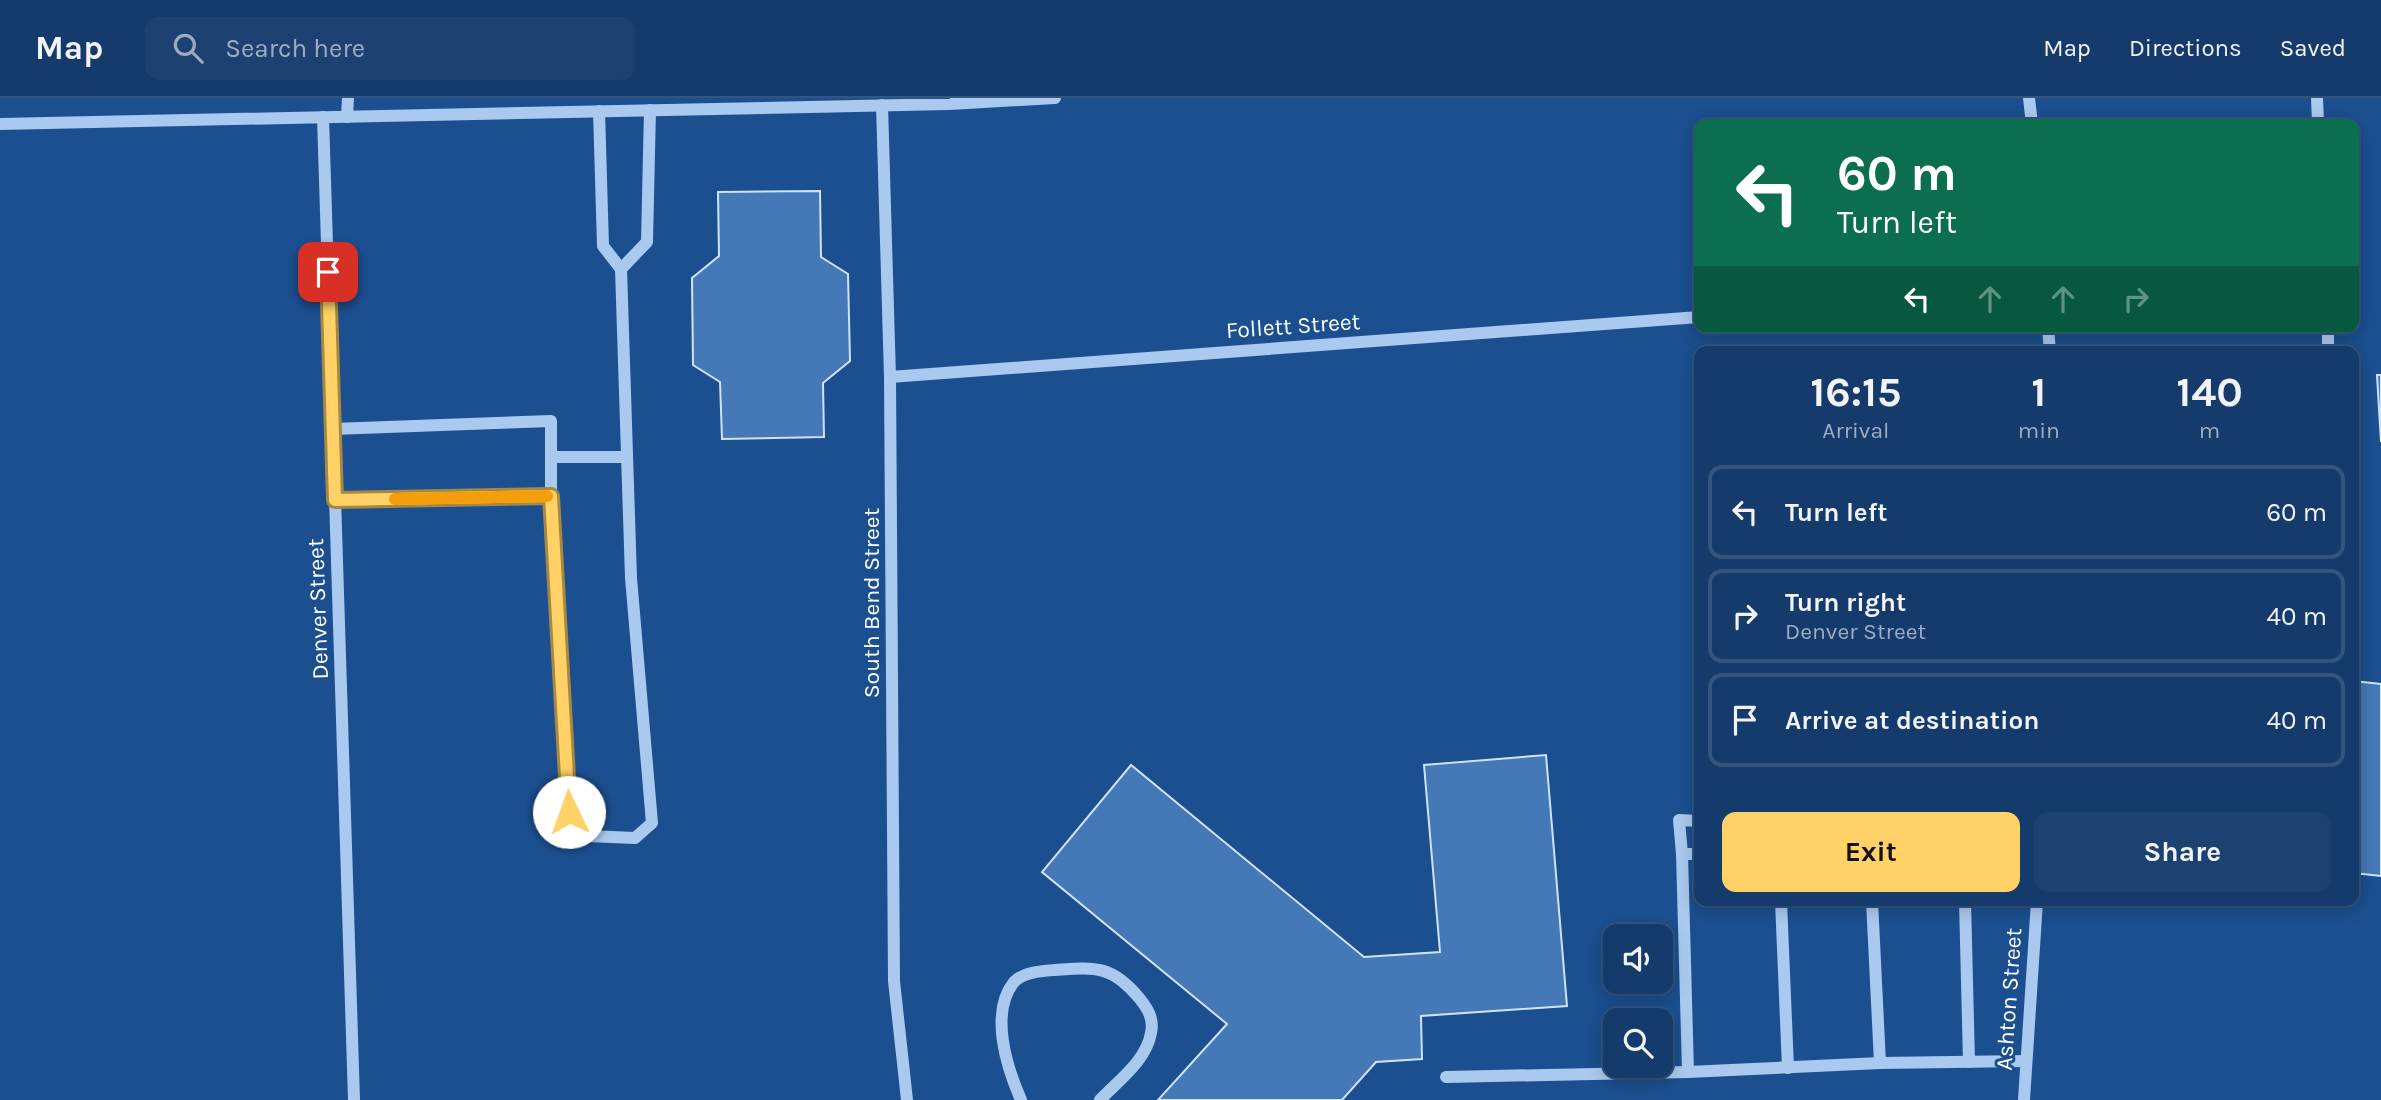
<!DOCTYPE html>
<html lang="en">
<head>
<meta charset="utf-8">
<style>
  body { margin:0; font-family:Karla,sans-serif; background:#1d4271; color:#f1f3f6; height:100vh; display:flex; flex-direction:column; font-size:26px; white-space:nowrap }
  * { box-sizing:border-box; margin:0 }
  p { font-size:23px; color:#9dadc1 }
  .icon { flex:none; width:38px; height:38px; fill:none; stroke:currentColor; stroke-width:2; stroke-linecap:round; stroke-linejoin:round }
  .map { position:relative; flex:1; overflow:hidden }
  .side { position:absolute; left:1694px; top:248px; width:665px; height:560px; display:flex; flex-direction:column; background:#143b6b; border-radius:14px; box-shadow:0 4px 18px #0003,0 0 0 2px #33557e }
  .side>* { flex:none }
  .hud { position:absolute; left:1694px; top:21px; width:665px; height:214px; border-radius:14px; box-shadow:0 4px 18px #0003,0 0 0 2px #33557e; background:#0b6e4f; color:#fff; overflow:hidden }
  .buttons { position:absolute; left:1603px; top:826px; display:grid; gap:14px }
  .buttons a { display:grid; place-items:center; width:70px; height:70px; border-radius:14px; background:#143b6b; box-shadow:0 4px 18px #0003,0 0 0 2px #33557e; font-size:35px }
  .pin { position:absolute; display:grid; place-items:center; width:60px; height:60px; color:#fff; margin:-30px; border-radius:14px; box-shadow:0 4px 10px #0006 }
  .me { position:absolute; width:77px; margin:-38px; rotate:357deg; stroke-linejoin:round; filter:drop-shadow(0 0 5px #0008) }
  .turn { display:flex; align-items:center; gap:24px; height:147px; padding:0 28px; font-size:32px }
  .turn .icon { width:91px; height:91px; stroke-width:2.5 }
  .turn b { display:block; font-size:49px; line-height:60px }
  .lanes { display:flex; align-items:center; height:66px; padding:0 28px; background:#0003; justify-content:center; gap:35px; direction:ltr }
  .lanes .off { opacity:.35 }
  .eta { display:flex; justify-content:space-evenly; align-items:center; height:119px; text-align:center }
  .eta b { font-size:42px; font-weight:700; line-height:49px }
  .primary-button { display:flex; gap:14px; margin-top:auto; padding:14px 28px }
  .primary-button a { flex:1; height:80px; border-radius:14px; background:#ffd166; color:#111; font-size:28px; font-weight:700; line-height:80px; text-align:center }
  .primary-button a+a { background:#1d4271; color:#f1f3f6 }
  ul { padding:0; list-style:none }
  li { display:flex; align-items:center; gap:21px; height:94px; margin:0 14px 10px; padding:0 14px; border:4px solid #33557e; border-radius:14px }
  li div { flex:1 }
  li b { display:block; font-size:26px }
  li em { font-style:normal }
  header { display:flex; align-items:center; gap:42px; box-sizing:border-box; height:98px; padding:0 35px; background:#143b6b; border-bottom:2px solid #33557e }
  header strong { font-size:33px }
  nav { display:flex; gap:38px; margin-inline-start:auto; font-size:24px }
  .search { width:490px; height:63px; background:#1d4271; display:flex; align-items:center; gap:18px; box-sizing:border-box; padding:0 24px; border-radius:14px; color:#9dadc1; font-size:26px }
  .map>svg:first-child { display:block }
  .building { fill:#4478b7; stroke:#cfe3fa; stroke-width:2 }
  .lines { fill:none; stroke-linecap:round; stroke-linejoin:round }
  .minor { stroke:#a9c9ee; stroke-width:12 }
  .route-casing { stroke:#a68842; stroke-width:18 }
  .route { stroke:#ffd166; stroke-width:12 }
  .slow { stroke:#f59e0b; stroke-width:12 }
  .labels { text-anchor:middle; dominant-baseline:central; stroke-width:6; stroke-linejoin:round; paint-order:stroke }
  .street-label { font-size:23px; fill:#fff; stroke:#1b4f8f }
</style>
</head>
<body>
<header>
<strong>Map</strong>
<div class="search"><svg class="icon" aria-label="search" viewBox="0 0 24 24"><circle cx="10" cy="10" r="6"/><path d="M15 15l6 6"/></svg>Search here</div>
<nav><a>Map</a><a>Directions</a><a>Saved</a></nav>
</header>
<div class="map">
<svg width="2381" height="1002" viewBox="0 0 2381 1002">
  <rect width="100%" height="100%" fill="#1b4f8f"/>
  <g class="building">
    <polygon points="820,93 821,159 848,176 850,263 823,285 824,339 722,341 720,284 693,267 692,180 719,158 718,94"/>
    <polygon points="2377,277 2381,277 2381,344 2379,311"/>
    <polygon points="2354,583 2381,586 2381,778 2354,775"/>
    <polygon points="1546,657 1567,908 1421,918 1422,961 1376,964 1342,1002 1158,1002 1227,926 1042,774 1131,667 1364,859 1440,854 1424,667"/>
  </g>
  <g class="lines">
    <g class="minor">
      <polyline points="2029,0 2032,26"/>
      <polyline points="2317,0 2318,26"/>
      <polyline points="882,7 890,279 894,883 907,1002"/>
      <polyline points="599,13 603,148 621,171"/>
      <polyline points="323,19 354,1002"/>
      <polyline points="347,19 348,0"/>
      <polyline points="0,26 950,6 1055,0"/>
      <polyline points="2048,229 2050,254"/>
      <polyline points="2328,254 2328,229"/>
      <polyline points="890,279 1699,219"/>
      <polyline points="333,331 551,323 551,398"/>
      <polyline points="551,359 627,359"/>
      <polyline points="335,403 551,398 569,714 588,738 635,740 652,725 631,480 621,171 647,144 650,12"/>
      <polyline points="1682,756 1679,722 1699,723"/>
      <polyline points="1699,756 1682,756 1688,974 1880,965 2026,963"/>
      <polyline points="1781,803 1788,970"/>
      <polyline points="1872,803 1880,965"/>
      <polyline points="1965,803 1969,964"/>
      <polyline points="1446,979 1688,974"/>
      <path d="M1021,1002C1007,970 989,915 1014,884C1023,874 1042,873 1055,872C1096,869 1112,867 1140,901C1148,911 1154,921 1151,935C1146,963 1119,982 1100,1002"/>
      <polyline points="2024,1002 2037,803"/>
    </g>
  </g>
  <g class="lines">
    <g class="route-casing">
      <polyline id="route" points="328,174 335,402 551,398 569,714"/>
    </g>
    <use href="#route" class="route"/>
    <polyline class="slow" points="395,401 547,398"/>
  </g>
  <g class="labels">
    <g class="street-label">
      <text transform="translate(1293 228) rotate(-4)">Follett Street</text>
      <text transform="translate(871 505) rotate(-90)">South Bend Street</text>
      <text transform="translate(318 511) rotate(-92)">Denver Street</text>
      <text transform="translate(2009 901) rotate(-86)">Ashton Street</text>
    </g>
  </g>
</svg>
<div class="buttons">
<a><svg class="icon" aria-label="sound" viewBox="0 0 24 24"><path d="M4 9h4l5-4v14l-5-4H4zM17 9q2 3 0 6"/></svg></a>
<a><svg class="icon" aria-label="search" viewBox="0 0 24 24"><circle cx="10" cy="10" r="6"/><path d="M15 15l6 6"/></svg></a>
</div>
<div class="pin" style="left:328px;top:174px;background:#d93025"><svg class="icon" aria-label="arrive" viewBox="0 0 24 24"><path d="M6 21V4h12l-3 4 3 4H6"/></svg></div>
<svg class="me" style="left:569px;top:714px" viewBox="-20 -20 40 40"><circle r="19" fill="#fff"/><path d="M0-13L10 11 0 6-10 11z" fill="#ffd166"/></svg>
<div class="hud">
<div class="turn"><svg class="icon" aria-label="left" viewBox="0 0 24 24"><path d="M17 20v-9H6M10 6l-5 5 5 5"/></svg><div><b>60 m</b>Turn left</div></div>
<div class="lanes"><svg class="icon" aria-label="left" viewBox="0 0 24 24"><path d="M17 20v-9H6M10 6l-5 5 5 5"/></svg><svg class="icon off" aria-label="ahead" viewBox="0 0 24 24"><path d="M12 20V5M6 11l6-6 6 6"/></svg><svg class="icon off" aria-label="ahead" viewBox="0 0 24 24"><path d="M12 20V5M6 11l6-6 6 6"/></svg><svg class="icon off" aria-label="right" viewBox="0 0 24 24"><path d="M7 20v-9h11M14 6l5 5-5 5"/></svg></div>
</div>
<section class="side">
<div class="eta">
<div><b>16:15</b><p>Arrival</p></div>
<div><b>1</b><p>min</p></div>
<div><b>140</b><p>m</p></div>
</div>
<ul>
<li><svg class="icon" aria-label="left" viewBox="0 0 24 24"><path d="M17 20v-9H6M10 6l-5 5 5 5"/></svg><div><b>Turn left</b></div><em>60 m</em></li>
<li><svg class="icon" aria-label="right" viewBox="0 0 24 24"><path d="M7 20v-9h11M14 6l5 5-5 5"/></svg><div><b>Turn right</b><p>Denver Street</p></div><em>40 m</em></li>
<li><svg class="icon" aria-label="arrive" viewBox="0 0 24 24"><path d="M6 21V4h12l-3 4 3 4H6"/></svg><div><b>Arrive at destination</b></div><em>40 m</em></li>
</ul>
<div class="primary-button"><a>Exit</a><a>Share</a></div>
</section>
</div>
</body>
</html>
